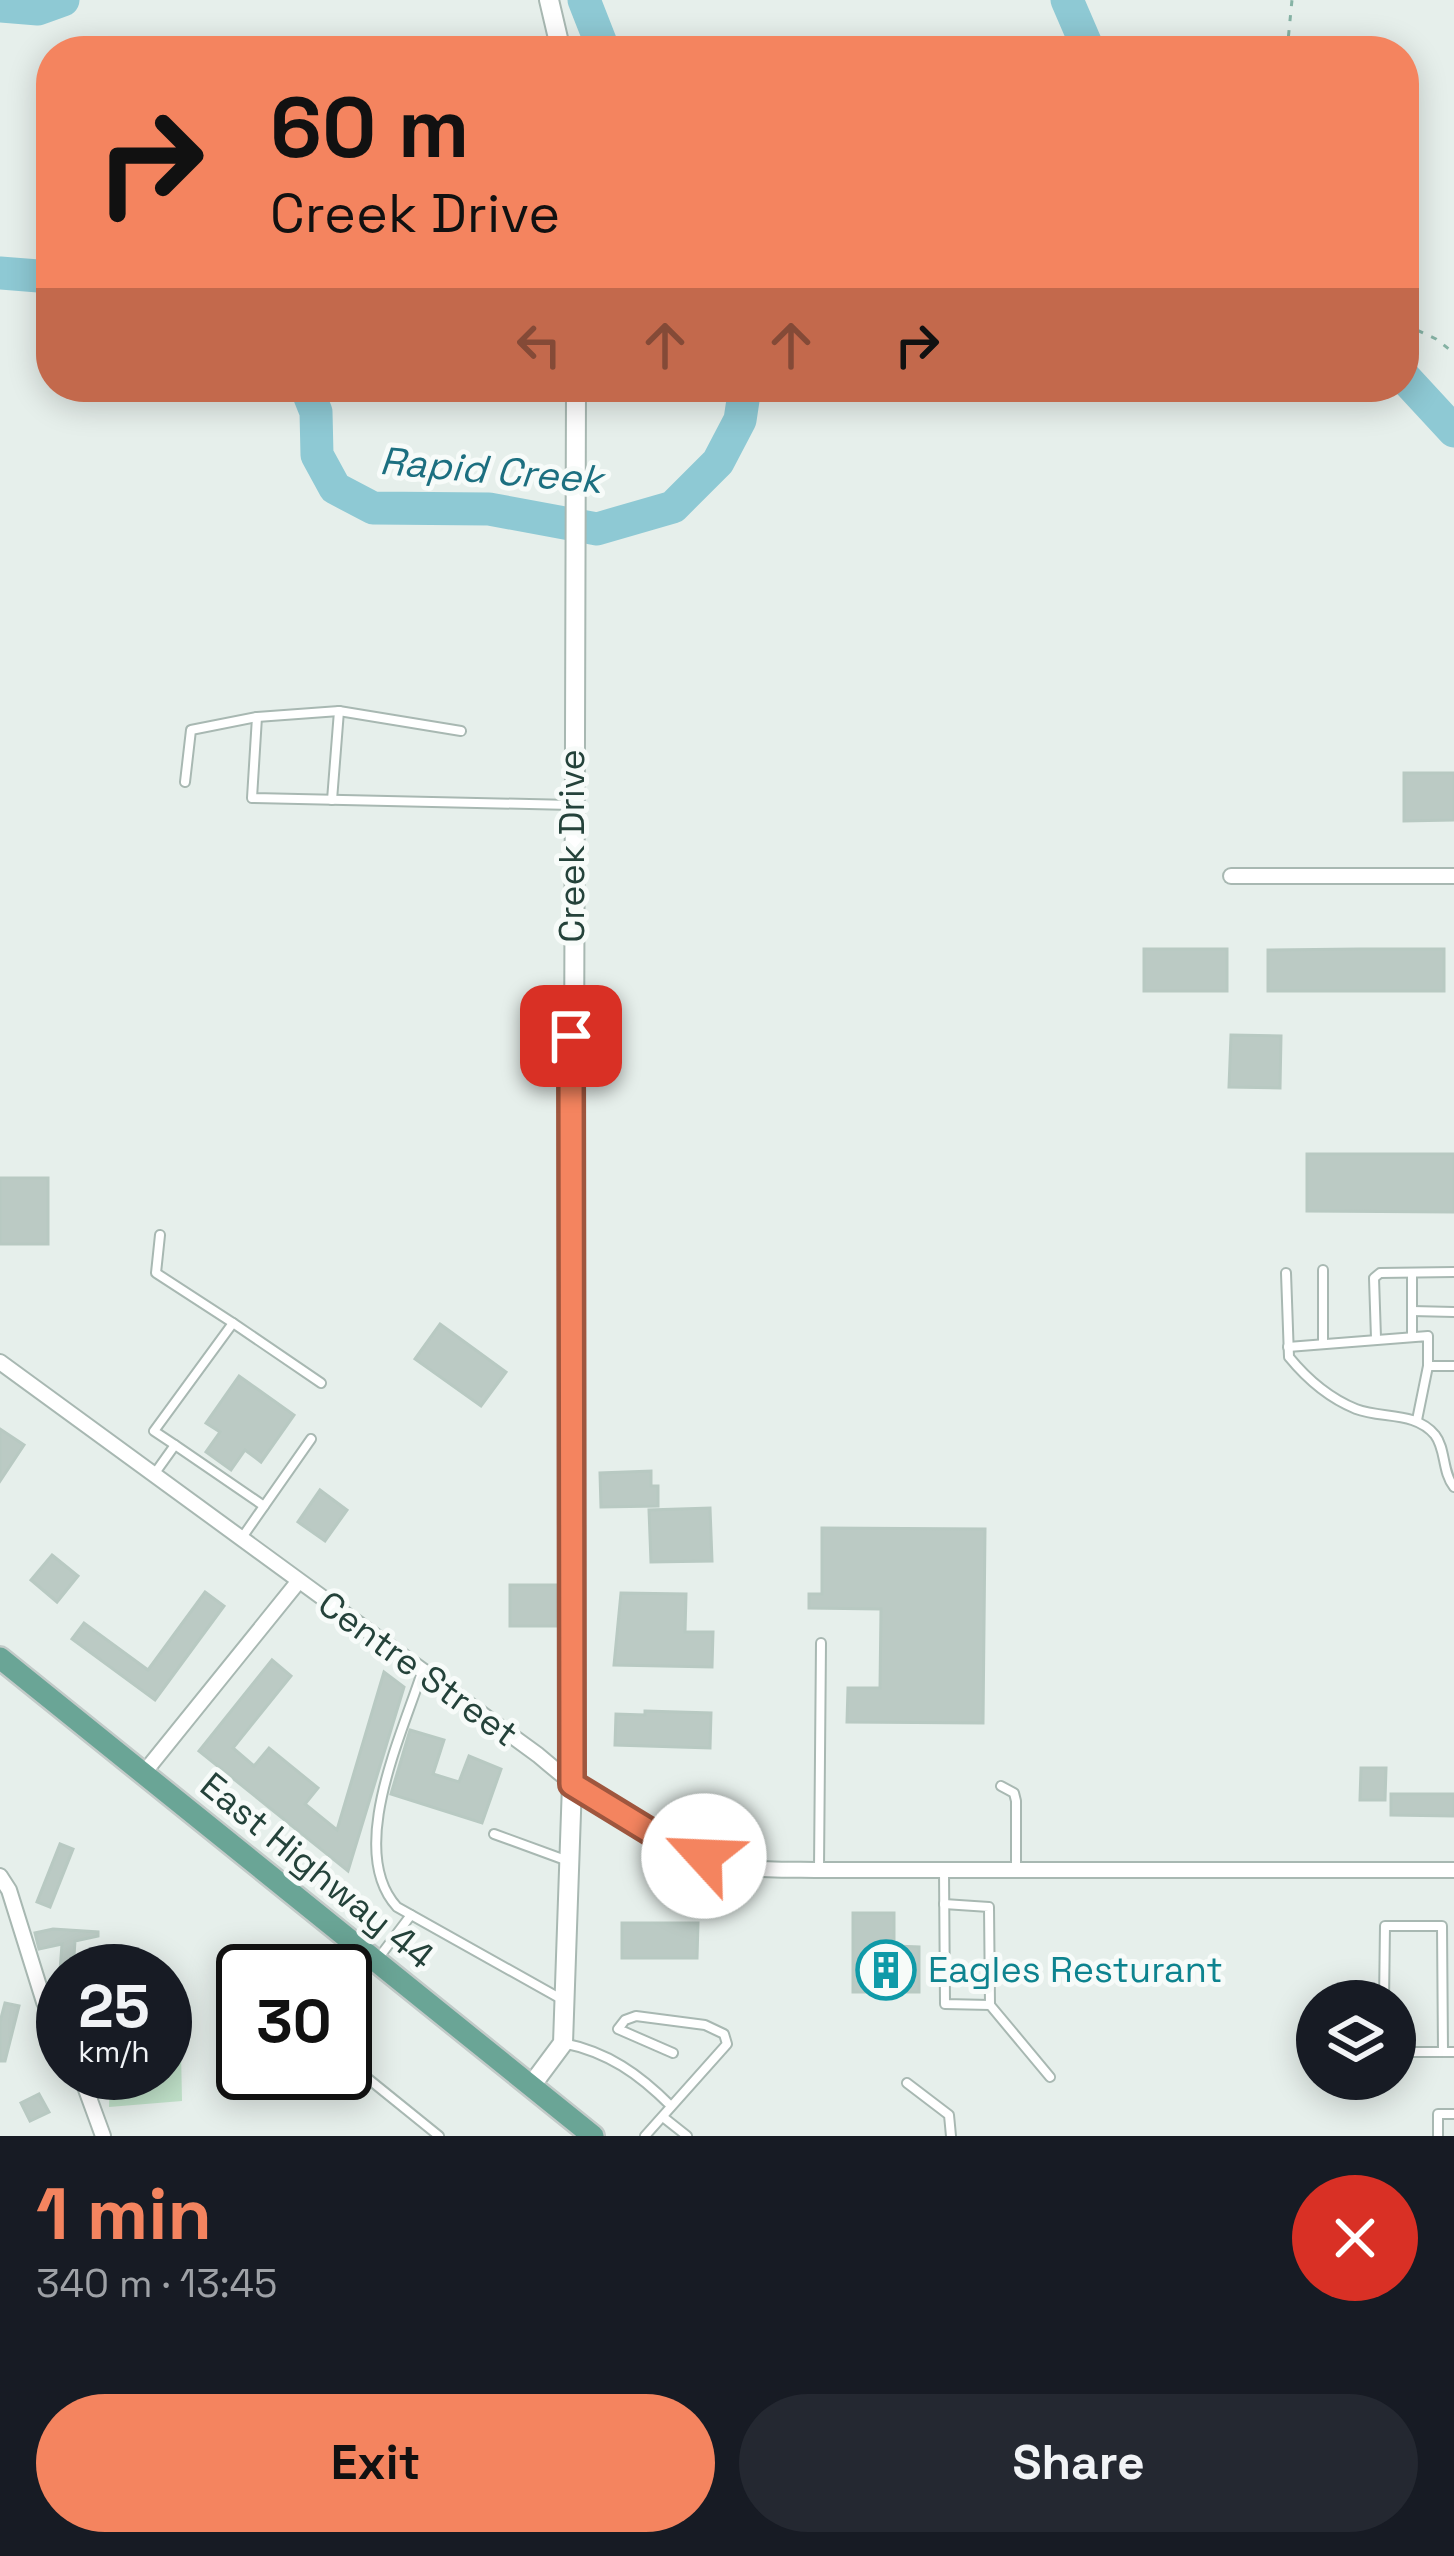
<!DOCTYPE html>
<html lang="en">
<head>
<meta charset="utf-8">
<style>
  body { margin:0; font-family:"Space Grotesk",sans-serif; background:#242831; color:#f1f3f6; height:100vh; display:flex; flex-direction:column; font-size:45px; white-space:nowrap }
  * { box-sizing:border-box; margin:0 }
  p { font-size:39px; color:#9ea1a6 }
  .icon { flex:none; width:66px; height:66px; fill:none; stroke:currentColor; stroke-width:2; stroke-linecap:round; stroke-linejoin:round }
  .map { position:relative; height:2136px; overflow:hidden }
  .panel { display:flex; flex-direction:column; background:#171b24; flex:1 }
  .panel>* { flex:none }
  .hud { position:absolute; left:36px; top:36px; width:1383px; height:366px; border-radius:48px; box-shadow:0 6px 30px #0003; background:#f4845f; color:#111; overflow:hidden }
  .fabs { position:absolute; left:1296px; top:1980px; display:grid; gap:24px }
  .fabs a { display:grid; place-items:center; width:120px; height:120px; border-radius:50%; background:#171b24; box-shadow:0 6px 30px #0003; font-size:60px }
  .speed { position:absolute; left:36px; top:1944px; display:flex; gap:24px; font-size:60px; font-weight:700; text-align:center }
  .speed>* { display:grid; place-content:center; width:156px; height:156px; border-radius:50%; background:#171b24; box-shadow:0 6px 30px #0003; line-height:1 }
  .speed small { font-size:30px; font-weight:400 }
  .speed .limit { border:6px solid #111; border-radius:18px; background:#fff; color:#111 }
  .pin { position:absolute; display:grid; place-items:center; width:102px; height:102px; color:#fff; margin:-51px; border-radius:24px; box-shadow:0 6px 18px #0006 }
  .me { position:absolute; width:132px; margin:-66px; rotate:295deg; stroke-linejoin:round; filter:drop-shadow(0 0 9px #0008) }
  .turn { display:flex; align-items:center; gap:42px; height:252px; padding:0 36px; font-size:54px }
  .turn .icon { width:156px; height:156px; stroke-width:2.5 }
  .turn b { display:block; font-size:84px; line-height:102px }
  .lanes { display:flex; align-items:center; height:114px; padding:0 36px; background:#0003; justify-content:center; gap:60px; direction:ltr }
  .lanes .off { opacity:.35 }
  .round { display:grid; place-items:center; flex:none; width:126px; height:126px; border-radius:63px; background:#242831 }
  .overview { display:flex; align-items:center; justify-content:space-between; height:204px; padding:0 36px }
  h1 { font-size:72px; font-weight:600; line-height:90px; color:#f4845f }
  .primary-button { display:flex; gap:24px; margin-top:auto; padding:24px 36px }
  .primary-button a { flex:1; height:138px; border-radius:72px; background:#f4845f; color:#111; font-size:48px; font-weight:600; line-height:138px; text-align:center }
  .primary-button a+a { background:#242831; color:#f1f3f6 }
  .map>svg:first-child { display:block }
  .green { fill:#bfe0c8 }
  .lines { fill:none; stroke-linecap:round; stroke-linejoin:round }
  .river { stroke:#8ec9d4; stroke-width:33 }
  .building { fill:#bbcac4; stroke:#b8c9c2; stroke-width:3 }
  .service-casing { stroke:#a8b8b2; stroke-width:12 }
  .minor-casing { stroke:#a8b8b2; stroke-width:18 }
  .tertiary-casing { stroke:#a8b8b2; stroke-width:22 }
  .primary-casing { stroke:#c2cac8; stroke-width:26 }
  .path { stroke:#86b3a5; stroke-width:3; stroke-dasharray:6 9; stroke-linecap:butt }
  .service { stroke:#fff; stroke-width:8 }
  .minor { stroke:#fff; stroke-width:14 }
  .tertiary { stroke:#fff; stroke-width:18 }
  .primary { stroke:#6aa596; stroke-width:21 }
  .route-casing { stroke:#9f563e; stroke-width:30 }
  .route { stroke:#f4845f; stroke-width:21 }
  .labels { text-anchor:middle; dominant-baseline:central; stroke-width:10; stroke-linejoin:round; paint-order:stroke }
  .street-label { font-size:36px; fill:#24423a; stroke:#f7fbf9 }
  .culture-label { font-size:36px; fill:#0d838f; stroke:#f7fbf9; text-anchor:start }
  .water-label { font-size:39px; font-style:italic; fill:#1c6f80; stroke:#f7fbf9 }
</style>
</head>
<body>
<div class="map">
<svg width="1454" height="2136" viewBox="0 0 1454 2136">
  <rect width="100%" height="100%" fill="#e6efeb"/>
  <polygon class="green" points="181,2051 182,2101 109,2107 110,2073 165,2073 165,2052"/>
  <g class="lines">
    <g class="river">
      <polyline points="584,0 604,51"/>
      <polyline points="1067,0 1089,51"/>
      <polyline points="0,6 38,9 63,0"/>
      <polyline points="0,273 51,277"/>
      <polyline points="1404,377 1454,431"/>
      <polyline points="306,387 316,412 317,455 335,488 373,508 489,509 597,529 673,507 718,462 740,420 745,387"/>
    </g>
  </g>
  <g class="building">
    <polygon points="1404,773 1454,773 1454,820 1404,821"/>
    <rect x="1144" y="949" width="83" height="42"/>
    <polygon points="1360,949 1444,949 1444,991 1268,991 1268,950"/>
    <polygon points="1231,1035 1281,1036 1280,1088 1229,1087"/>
    <polygon points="1307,1154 1454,1154 1454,1212 1307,1211"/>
    <rect x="0" y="1178" width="48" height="66"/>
    <polygon points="440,1324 506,1372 481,1406 415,1359"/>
    <polygon points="239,1376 294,1415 261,1462 245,1450 231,1470 206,1452 220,1432 206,1423"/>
    <polygon points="0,1429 24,1445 0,1481"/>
    <polygon points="651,1471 651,1486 658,1486 658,1506 601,1507 600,1473"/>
    <polygon points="320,1490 347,1510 325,1541 298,1522"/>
    <polygon points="710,1508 712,1561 651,1562 649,1510"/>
    <polygon points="822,1528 985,1529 983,1723 847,1722 848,1688 880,1688 881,1609 809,1608 809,1594 822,1594"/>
    <polygon points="52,1555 78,1576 57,1602 31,1580"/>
    <rect x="510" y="1585" width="47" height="41"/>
    <polygon points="205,1592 224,1606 155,1700 72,1639 84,1623 148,1670"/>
    <polygon points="621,1593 686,1594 685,1632 713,1632 712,1667 614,1665"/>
    <polygon points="272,1660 291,1676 233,1748 254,1766 269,1748 318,1788 305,1804 337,1830 384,1672 404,1687 348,1871 199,1751"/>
    <polygon points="645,1711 711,1713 710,1748 615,1745 616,1714 645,1715"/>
    <polygon points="410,1730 444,1740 433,1774 459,1782 469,1756 501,1769 482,1823 391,1794"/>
    <polygon points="1361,1768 1386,1768 1385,1800 1360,1800"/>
    <polygon points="1391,1794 1454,1794 1454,1816 1391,1815"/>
    <polygon points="60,1844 73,1849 50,1907 37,1902"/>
    <polygon points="853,1913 894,1913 894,1946 919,1947 919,1992 853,1992"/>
    <polygon points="622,1923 698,1923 697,1958 622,1958"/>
    <polygon points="53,1929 98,1932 98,1936 75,1941 73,1971 60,1971 62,1944 39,1949 35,1933"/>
    <polygon points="5,2003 19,2006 5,2061 0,2061 0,2022"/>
    <polygon points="39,2094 49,2112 30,2121 21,2103"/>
  </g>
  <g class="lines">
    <g class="service-casing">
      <g id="service">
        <polyline points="257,717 252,798 572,805"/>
        <polyline points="185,782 191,730 257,717 339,711 461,731"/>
        <polyline points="332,800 339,711"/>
        <polyline points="160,1235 156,1273 233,1323"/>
        <path d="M1286,1273L1289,1357C1307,1379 1329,1398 1356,1409C1382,1419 1415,1411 1435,1435C1446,1449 1442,1472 1454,1487"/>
        <polyline points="1412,1273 1412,1337"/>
        <polyline points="1412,1311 1454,1312"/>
        <polyline points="1376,1338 1374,1278 1380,1273 1454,1272"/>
        <polyline points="1323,1344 1323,1270"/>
        <polyline points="1288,1347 1428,1336 1428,1366 1417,1420"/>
        <polyline points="1428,1366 1454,1366"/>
        <polyline points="175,1445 154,1431 233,1323 321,1383"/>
        <polyline points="155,1473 175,1445 264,1506"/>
        <polyline points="241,1539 311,1439"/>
        <path d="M422,1672C402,1735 346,1851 397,1907L563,2000"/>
        <polyline points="1001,1786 1014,1793 1016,1801 1016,1870"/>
        <polyline points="494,1834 568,1861"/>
        <polyline points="819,1868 821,1643"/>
        <polyline points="944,1871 945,2004 990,2005 1050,2077"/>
        <polyline points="944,1904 989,1907 990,2005"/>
        <polyline points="377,1960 411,1915"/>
        <polyline points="345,1971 359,1953"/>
        <polyline points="1384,2001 1385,1926 1442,1926 1443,2052"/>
        <path d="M563,2043C608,2052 639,2074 671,2106"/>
        <polyline points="1395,2052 1454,2052"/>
        <polyline points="345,2060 439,2136"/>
        <polyline points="907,2083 949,2115 951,2136"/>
        <polyline points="663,2117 687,2136"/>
        <polyline points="645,2136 727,2044 724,2034 705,2025 636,2016 625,2020 618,2029 673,2053"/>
        <polyline points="1438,2136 1438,2114 1454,2114"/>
      </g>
    </g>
    <g class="minor-casing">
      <g id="minor">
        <polyline points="1231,876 1454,876"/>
        <path d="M0,1362L538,1755C597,1806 674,1858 753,1868C774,1871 797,1869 819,1870H1454"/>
        <polyline points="143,1774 298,1582"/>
        <polyline points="0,1876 9,1890 44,2002 63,2037"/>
        <polyline points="80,2073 103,2136"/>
      </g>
    </g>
    <g class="tertiary-casing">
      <g id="tertiary">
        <polyline points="549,0 561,51"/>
        <polyline points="531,2086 563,2043 572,1784 576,387"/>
      </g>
    </g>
    <g class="primary-casing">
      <polyline id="primary" points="0,1658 593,2136"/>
    </g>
    <g class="path">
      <polyline points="1287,51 1292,0"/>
      <polyline points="1404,324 1436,339 1454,353"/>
    </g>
    <use href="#service" class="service"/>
    <use href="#minor" class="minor"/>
    <use href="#tertiary" class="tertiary"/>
    <use href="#primary" class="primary"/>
  </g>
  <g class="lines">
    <g class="route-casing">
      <polyline id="route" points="571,1036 572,1784 662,1839 704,1856"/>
    </g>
    <use href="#route" class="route"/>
  </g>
  <defs>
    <g id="building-ring" transform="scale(3)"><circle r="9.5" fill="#f7fbf9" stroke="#0f9aa8" stroke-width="1.5"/><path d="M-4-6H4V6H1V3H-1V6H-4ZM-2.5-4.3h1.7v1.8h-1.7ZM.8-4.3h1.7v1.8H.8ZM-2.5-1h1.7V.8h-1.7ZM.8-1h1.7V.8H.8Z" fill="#0f9aa8"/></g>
  </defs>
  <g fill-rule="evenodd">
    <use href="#building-ring" x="886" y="1970"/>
  </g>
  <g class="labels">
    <g class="street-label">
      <text transform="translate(572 846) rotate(-90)">Creek Drive</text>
      <text transform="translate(418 1669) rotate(36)">Centre Street</text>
      <text transform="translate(317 1871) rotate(39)">East Highway 44</text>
    </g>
    <g class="culture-label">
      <text x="928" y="1970">Eagles Resturant</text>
    </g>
    <g class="water-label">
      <text transform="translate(491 470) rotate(5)">Rapid Creek</text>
    </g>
  </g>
</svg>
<div class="fabs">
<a><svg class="icon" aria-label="layers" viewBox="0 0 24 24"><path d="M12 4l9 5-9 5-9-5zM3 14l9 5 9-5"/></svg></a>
</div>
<div class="speed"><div>25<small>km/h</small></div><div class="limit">30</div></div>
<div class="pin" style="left:571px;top:1036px;background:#d93025"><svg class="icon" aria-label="arrive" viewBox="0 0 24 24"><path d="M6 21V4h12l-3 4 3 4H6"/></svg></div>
<svg class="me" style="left:704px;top:1856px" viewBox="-20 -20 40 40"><circle r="19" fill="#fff"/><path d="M0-13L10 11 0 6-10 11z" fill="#f4845f"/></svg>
<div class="hud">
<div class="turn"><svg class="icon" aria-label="right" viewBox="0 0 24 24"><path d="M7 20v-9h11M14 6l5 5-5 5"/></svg><div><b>60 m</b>Creek Drive</div></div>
<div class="lanes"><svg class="icon off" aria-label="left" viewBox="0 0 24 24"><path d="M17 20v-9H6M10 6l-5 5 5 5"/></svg><svg class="icon off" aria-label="ahead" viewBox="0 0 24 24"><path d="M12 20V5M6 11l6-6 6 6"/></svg><svg class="icon off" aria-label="ahead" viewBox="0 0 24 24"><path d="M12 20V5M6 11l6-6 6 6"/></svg><svg class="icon" aria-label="right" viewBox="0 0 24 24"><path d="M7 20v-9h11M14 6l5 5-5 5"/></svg></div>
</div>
</div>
<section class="panel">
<div class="overview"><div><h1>1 min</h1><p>340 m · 13:45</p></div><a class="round" style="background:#d93025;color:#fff"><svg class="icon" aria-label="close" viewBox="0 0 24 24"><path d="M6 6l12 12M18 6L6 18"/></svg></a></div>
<div class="primary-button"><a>Exit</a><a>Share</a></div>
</section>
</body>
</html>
